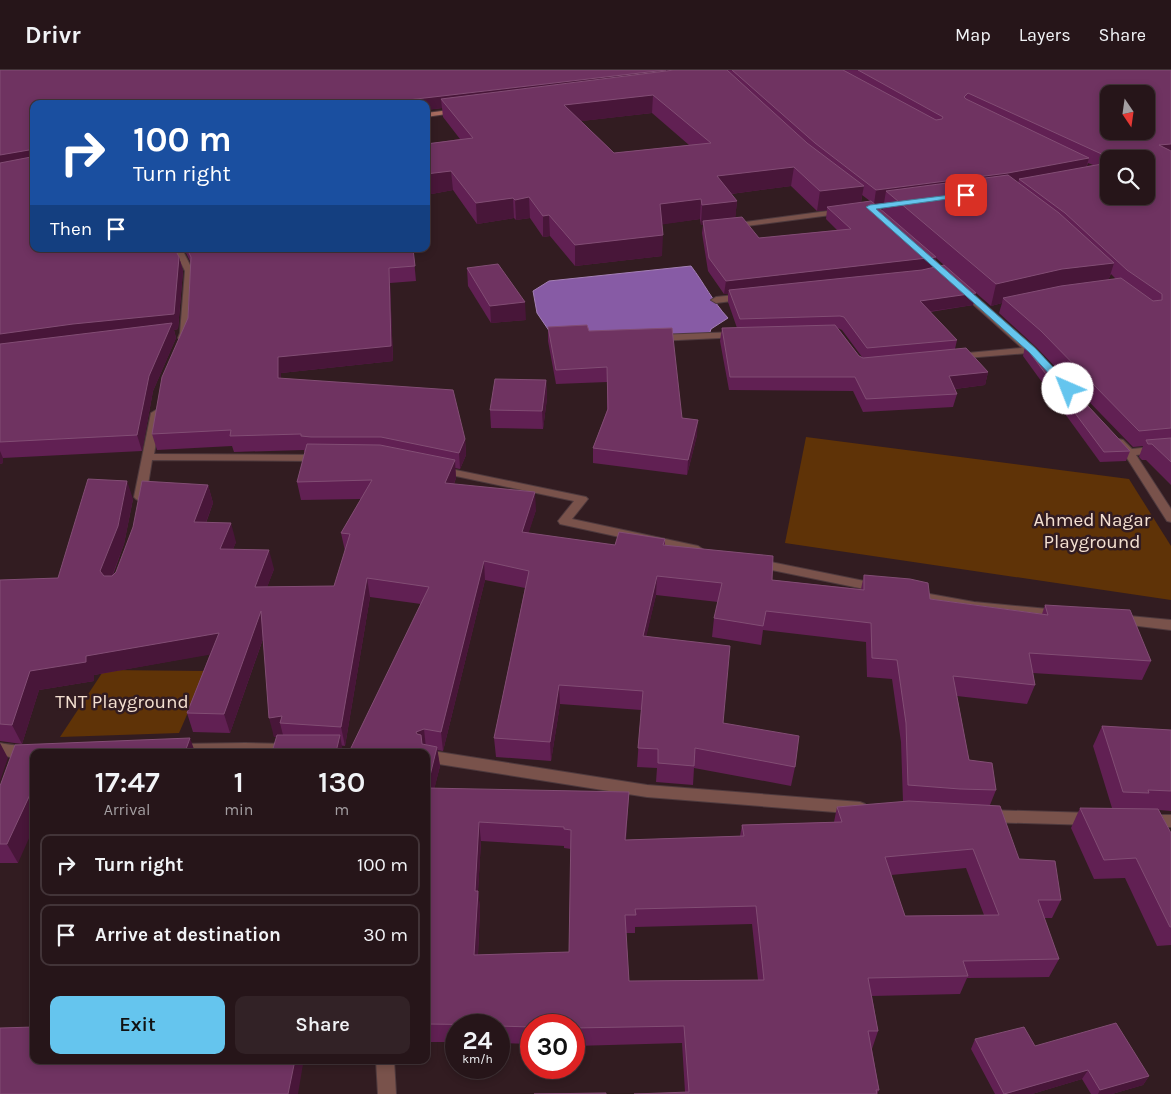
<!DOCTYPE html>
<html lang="en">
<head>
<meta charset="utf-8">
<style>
  body { margin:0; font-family:Karla,sans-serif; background:#322226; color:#f1f3f6; height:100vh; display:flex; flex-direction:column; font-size:19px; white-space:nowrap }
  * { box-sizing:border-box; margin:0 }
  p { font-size:16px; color:#a49fa2 }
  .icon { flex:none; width:28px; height:28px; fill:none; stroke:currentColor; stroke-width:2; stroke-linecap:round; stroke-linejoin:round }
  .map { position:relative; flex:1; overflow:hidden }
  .panel { position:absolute; left:30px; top:679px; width:400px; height:315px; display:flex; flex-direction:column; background:#261519; border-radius:10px; box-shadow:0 2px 8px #0003,0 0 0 1px #423438 }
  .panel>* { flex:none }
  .banner { position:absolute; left:30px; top:30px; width:400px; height:152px; border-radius:10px; box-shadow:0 2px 8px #0003,0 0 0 1px #423438; background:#1a4fa0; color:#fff; overflow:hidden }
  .needle { width:32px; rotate:167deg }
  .controls { position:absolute; left:1100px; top:15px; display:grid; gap:10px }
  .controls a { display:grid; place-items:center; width:55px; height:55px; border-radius:10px; background:#261519; box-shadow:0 2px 8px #0003,0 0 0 1px #423438; font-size:25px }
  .speed { position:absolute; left:445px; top:944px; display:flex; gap:10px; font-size:25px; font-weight:700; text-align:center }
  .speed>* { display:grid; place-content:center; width:65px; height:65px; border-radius:50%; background:#261519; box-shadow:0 2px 8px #0003,0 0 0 1px #423438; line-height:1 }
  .speed small { font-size:12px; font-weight:400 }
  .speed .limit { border:8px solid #d22; background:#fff; color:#111 }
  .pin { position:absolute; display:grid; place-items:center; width:42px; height:42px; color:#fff; margin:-21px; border-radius:10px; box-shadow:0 2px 8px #0006 }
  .me { position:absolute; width:55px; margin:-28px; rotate:316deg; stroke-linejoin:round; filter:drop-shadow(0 0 4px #0008) }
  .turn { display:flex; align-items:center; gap:18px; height:105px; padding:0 20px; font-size:22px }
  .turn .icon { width:65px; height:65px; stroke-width:2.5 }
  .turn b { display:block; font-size:35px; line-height:42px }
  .then { display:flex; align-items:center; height:48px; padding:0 20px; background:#0003; gap:10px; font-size:19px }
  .eta { display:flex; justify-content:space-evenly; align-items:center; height:85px; text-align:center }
  .eta b { font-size:30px; font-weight:600; line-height:35px }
  .primary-button { display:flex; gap:10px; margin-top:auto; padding:10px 20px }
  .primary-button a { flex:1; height:58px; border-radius:10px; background:#65c5ee; color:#111; font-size:20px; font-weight:600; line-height:58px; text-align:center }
  .primary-button a+a { background:#322226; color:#f1f3f6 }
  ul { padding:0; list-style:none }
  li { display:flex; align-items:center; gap:15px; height:62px; margin:0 10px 8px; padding:0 10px; border:2px solid #423438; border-radius:10px }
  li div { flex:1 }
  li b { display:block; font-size:19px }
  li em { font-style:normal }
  header { display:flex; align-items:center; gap:30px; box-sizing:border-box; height:70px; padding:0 25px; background:#261519; border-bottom:1px solid #423438 }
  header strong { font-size:24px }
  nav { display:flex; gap:28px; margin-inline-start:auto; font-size:18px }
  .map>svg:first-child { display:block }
  .green { fill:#5f3307 }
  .water { fill:#875ba5; stroke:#a480b5 }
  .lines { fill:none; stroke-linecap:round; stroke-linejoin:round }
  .street-casing { stroke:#4f3a3e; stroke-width:2 }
  .secondary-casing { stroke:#4f3a3e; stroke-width:2 }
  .street { fill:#79524b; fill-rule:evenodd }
  .secondary { fill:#a96c60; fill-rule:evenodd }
  .wall { fill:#612053; fill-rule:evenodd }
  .shaded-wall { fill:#481639 }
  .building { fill:#6f3361; stroke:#824d74; fill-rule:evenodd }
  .route { fill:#65c5ee; stroke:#42809b }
  .labels { text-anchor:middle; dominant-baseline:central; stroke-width:5; stroke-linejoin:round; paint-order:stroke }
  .park-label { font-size:19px; fill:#f4e0d1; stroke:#321c21 }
</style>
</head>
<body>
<header>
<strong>Drivr</strong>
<nav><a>Map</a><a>Layers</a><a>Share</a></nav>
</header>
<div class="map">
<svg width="1171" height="1024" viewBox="0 0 1171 1024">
  <rect width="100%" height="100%" fill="#321c21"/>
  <g class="green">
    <polygon points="806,367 1129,409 1171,476 1171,530 785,473"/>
    <polygon points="104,600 206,601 179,663 60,667"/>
  </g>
  <path class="water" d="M691,196C704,213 713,232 728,248L711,259L709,265L554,268L537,243L533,221L549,211Z"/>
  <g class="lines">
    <g class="street-casing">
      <g id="street">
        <polygon points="843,139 847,141 846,143 731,158 727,156 731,154"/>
        <polygon points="174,179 182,179 193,201 190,263 186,270 183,271 178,268 180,263 185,201"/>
        <polygon points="919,182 925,182 1035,278 1043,287 1041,289 1035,289 1028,283 954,289 954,285 957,284 1022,278 919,186"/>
        <polygon points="745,224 749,227 748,229 716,233 711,230 716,227"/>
        <polygon points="737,262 740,263 740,267 657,271 652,268 657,265"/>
        <polygon points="156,340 161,343 154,384 320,385 325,388 320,391 152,390 146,427 140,431 136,429 134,427 151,343"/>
        <polygon points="1119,369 1123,370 1132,379 1171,375 1171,381 1136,385 1171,439 1171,452 1167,451 1125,385 1114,372"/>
        <polygon points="441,397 586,427 588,429 572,449 698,476 704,480 698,484 560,454 558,451 574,431 437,402 435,400 437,398"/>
        <polygon points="756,489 879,514 885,518 879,522 752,496 750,493 752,490"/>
        <polygon points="913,521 974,532 1059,540 1064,541 1065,544 1064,547 1059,548 974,540 909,528 907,525 909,522"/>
        <polygon points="1119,545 1171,550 1171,560 1114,553 1113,550 1114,547"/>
        <path d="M0,673C13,676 27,675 39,679L41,682H34V689H20L0,685Z"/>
        <polygon points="245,673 288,674 293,676 295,680 294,682 172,682 171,680 173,676 178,674"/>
        <polygon points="426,680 647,715 860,732 865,734 868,738 865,742 860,744 647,727 426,692 426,682 421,682"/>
        <polygon points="987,740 1092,743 1097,744 1100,749 1097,754 1092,755 987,752 982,750 979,746 982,742"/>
        <polygon points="1147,745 1171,745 1171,757 1147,757 1142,756 1139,751 1142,746"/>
        <polygon points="376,990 394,990 396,1024 378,1024"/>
      </g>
    </g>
    <g class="secondary-casing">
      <polygon id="secondary" points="458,39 461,41 460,42 426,47 426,43"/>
    </g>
    <use href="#street" class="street"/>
    <use href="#secondary" class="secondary"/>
  </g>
  <g class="wall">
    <path d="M0,0H1171V415L1146,390H1142L1139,387L1143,376L1133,377L1036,277L999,243L1002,233L991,236L976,223L973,235L930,242L957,270L955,279L988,302L985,315L955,319L957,324L953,337L863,342L853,321L729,320L720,271L722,258H737L728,232V224H724L708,201L702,163L703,155H701L700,149L662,154V186L575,196L550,166L543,167L530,148L516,150L514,148L477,154L453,120L426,125V74L460,69L443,47L442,38L426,40V34H34L179,187L183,201L178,259L174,260L176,268L153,321L142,381L3,388V393L0,394ZM652,43L689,75L614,83L581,51ZM1088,93L1093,95L1087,96ZM791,116L817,141L827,140L826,149L837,160L759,168L735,148L737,131L731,124ZM862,125L870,131L861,133ZM884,133L882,141L875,134ZM936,188L944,195L933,197ZM1111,204L1116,209L1108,210ZM838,258L842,260L862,287L859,286Z"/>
    <path d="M184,179H413L416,211L390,213L393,291L281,303V309L465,369L466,385L460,399L455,398L456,408L454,414L536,440L528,463L615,475L665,469V475L772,510L861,519L864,505L930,529L1042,544L1045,535L1151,591L1142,610L1033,603L1035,615L1027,634L957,626L969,690L996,720L990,735L1019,789L1061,830L1052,848H1044L1059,889L1049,907L967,908L960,924L872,926L878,961L872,979L879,1020L877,1024L685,1022L682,973L574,976V955H531V974L499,973V955H456V972H426V682H349L421,534L370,527L345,676L276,667H274L263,569L230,663L193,662L187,643L210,584L94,605V611L39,620L22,674L0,671V510L58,508L133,429L124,474L113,505L208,415L213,433L206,453L236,472L233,479L274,499L267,517L334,516L345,481L341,463L361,429L301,430L297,412L305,382H304V380L234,382L232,376L157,380L152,364L188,248L191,193ZM485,510L525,518L494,668L496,687L551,691L560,634L641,640L637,697L657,698L656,712L693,715L694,698L791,716L795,697L723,653L646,566L656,525L718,532L714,548L712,567L761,575L763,560L866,572L867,607L892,609L901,672L903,732L837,737L834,752L742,755L740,766L626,770L629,722L434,719L440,696L437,680L443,681ZM481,771L564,776V778L571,779L569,882L478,885L480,839L478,821ZM966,798L984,845L905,846L891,805ZM752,854L758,910L629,911L626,863H635V857Z"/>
    <polygon points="467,198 526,250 491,253 468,216"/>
    <polygon points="548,257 589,261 682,348 697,365 687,405 593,393 593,378 607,340 607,312 556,314 548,271"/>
    <polygon points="1025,276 1130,381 1126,391 1100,392 1023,286"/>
    <polygon points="546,310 547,328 543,359 491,358 490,340"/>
    <polygon points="1102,656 1171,660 1171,741 1159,740 1171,763 1171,875 1157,876 1125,808 1094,809 1071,758 1080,738 1112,738 1093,676"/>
    <polygon points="34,682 18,793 0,793 0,716"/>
    <polygon points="975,969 1035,976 1149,1006 1143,1015 1112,1024 1091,1024 1082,1009 1032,1024 995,1024 971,979"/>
  </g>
  <g class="shaded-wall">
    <polygon points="666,0 684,0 441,29 442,38 426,40 426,34 373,34"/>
    <polygon points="653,25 652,43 565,53 564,35"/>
    <polygon points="1171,74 1171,86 1159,75"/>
    <polygon points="29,80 34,93 0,99 0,85"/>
    <polygon points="1089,88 1085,101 1019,109 1018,114 886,121 884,133 874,134 876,120"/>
    <polygon points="794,97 791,116 715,126 717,106"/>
    <polygon points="451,101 453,120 426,125 426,104"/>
    <polygon points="864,116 860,136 827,137 827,140 817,141 820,121"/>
    <polygon points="529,127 530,148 516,150 515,130"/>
    <polygon points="513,128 514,148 477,154 476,133"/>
    <polygon points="701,129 700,149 659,155 660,134"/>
    <polygon points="737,131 735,151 703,151 703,155 701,155 702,135"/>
    <polygon points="549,145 550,166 543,167 543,146"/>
    <polygon points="663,165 662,186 575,196 575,175"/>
    <polygon points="179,187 183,201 178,259 174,260 176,268 153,321 142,381 137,365 0,280 0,264"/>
    <polygon points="936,187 933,200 729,220 728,224 724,224 726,211"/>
    <polygon points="1114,193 1107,215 1003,228 1002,233 991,236 996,214 1062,199"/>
    <polygon points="389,198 390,213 393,291 281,303 281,324 278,308 278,287"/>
    <polygon points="976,223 973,235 918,243 920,231"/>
    <polygon points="525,232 526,250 491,253 490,236"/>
    <polygon points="988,302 985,315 946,320 949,306"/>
    <polygon points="546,310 547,328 543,359 542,341"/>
    <polygon points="698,350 697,365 687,405 688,390"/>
    <polygon points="465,369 466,385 460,399 459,383"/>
    <polygon points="0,381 3,388 3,393 0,394"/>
    <polygon points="455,390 456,408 447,431 445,413"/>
    <polygon points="127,411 133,429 124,474 107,519 100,501"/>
    <polygon points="208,415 213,433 199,471 194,452"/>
    <polygon points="535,422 536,440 523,481 522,462"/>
    <polygon points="231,453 236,472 225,498 220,479"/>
    <polygon points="269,480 274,499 260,536 255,517"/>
    <polygon points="484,491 485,510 443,681 441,662"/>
    <polygon points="657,506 656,525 642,585 643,566"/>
    <polygon points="367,508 370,527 345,676 341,657"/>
    <polygon points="261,541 266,560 230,663 224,644"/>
    <polygon points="219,563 225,582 94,605 94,611 39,620 22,674 12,655 30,601 86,586"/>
    <polygon points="559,615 560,634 551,691 550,672"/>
    <polygon points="282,646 280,653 283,665 274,667 269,648"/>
    <polygon points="424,659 426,678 424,682 416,662"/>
    <polygon points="340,665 343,682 336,682"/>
    <polygon points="190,668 195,682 185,682"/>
    <polygon points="0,673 8,688 0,711"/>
    <polygon points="437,677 440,696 430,737 427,718"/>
    <polygon points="34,716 34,757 18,793 7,774"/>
    <polygon points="629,722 628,740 624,789 625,770"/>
    <polygon points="479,752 481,771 478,821 480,839 477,903 474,885 475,821"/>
    <polygon points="295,990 302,990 303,994 298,1024 288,1024"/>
    <polygon points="1088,1000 1082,1009 1032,1024 1006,1024"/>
    <polygon points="1149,1006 1143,1015 1112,1024 1098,1024 1100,1020"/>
  </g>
  <g class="building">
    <polygon points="0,0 666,0 373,34 34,34 34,179 175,179 179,187 174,244 73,254 0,264 0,93 31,87 32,82 29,80 0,85"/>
    <path d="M674,0H727L807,73L864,116L820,121L794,97L717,106L737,131L702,135L701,129L660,134L663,165L575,175L549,145L543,146L529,127L515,130L513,128L476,133L451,101L426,104V74L473,68L441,29ZM653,25L711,73L614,83L564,35Z"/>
    <path d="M732,0H843L936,50L942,49L943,47L858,0H1171V74L1159,75L1171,81V358L1139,361L1041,261L1003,228L1061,216L1121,208L1153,231L1162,230V224L1127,200L1065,143L1019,109L1102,94L1108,90L1106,86L968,23L964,27L966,29L1089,88L1008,103L876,120L815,73ZM1109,24H1146V61H1109ZM1109,89H1146V126H1109Z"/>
    <polygon points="1008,105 1059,143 1114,193 1062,199 996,214 886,121"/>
    <polygon points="871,131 936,187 726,211 709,188 703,151 742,147 759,168 851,159 827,137"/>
    <polygon points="187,179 413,179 415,196 389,198 391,276 278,287 278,308 453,320 465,369 459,383 381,367 311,367 301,366 301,364 230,366 231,360 152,364 162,307 188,248 191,187"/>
    <polygon points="498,194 525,232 490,236 467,198"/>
    <polygon points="944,195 976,223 920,231 957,270 867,278 844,247 840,246 740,249 729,220 922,200"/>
    <polygon points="172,253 149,306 137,365 0,372 0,274"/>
    <polygon points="587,255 589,261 672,258 682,348 698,350 688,390 593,378 608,339 607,297 556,300 548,257"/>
    <polygon points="835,255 859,286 863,288 966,278 988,302 949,306 957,324 866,329 855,307 730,307 722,258"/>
    <polygon points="1025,276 1032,276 1130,381 1104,382"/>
    <polygon points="495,309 546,310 542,341 490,340"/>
    <polygon points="1171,368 1171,392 1152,374 1148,374 1146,370"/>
    <path d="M307,374L380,375L455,390L445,413L535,422L522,462L615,475L619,462L665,469L663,475L773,486L772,510L864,520V505L910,509L928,513L930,529L1048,545L1045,535L1130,540L1151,591L1029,583L1035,615L953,606L969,690L992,693L996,720L960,719L908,715L906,653L897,590L872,588L871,553L766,541L763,556L714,548L722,513L657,506L643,566L730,576L723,653L799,666L795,697L695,678L694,696L658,693V679L638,678L643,621L559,615L550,672L494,668L529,501L484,491L441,662L424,659L416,662L417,664L421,665L422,674L437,677L427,718L629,722L625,770L744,766L742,755L842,752L837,737L909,731L1000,736L1019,789L1055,791L1061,830H1038L1059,889L963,891L968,906L868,908L878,961H868L879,1020H876L877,1024H634L689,1022L684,956L574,958V955H531V957L499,956V955L426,954V682H349L429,517L367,508L341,657L280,653L282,646L269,648L261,541L224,644L187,643L219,563L86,586V592L30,601L12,655L0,654V510L58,508L88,409L127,411L118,456L100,501L104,506H112L116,502L133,457L142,411L208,415L194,452L231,453L220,479L269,480L255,517L334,516L350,464L341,463L372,410L297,412ZM479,752L564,757V759L571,760L569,882L474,885L478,821H475ZM973,779L999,845L905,846L885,787ZM756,836L764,910L629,911L625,845H636L635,839Z"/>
    <polygon points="1102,656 1171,660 1171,721 1148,720 1149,723 1123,722"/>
    <polygon points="277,665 340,665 336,682 272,682"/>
    <polygon points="190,668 185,682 34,682 34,716 7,774 0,774 0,716 15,675"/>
    <polygon points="1080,738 1158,739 1171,763 1171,857 1170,857 1136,788 1104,790"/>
    <polygon points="1116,953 1149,1006 1100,1020 1088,1000 1004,1024 975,969 1024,957 1035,976"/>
    <polygon points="34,957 34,990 295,990 288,1024 0,1024 0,958"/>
    <polygon points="606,1023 606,1024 534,1024"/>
  </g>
  <polygon class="route" points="966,123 970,125 969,126 876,139 1035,278 1072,317 1072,321 1065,321 1029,282 866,137 870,135"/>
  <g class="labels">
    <g class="park-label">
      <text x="1092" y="450">Ahmed Nagar<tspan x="1092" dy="22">Playground</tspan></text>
      <text x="122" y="632">TNT Playground</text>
    </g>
  </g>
</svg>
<div class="controls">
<a><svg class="needle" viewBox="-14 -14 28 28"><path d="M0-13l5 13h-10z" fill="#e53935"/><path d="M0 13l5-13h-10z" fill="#a49fa2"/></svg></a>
<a><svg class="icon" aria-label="search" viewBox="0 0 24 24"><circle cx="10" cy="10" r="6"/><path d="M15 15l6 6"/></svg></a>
</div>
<div class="speed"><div>24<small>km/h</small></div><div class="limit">30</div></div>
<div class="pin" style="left:966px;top:125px;background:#d93025"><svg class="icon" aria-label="arrive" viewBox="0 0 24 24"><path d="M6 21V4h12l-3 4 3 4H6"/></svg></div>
<svg class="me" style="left:1068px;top:319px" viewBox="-20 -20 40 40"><circle r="19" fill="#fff"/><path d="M0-13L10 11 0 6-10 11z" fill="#65c5ee"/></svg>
<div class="banner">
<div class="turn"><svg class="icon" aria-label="right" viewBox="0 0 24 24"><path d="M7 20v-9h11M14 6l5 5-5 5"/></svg><div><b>100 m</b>Turn right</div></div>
<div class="then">Then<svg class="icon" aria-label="arrive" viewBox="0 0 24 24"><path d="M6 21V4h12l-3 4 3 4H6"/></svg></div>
</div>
<section class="panel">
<div class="eta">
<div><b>17:47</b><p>Arrival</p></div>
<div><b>1</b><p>min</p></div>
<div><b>130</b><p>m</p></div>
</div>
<ul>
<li><svg class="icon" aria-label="right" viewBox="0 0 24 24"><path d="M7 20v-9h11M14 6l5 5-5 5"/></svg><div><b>Turn right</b></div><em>100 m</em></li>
<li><svg class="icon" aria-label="arrive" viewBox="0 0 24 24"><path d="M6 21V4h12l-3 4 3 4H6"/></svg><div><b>Arrive at destination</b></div><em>30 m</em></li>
</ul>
<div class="primary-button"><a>Exit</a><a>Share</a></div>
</section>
</div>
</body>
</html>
